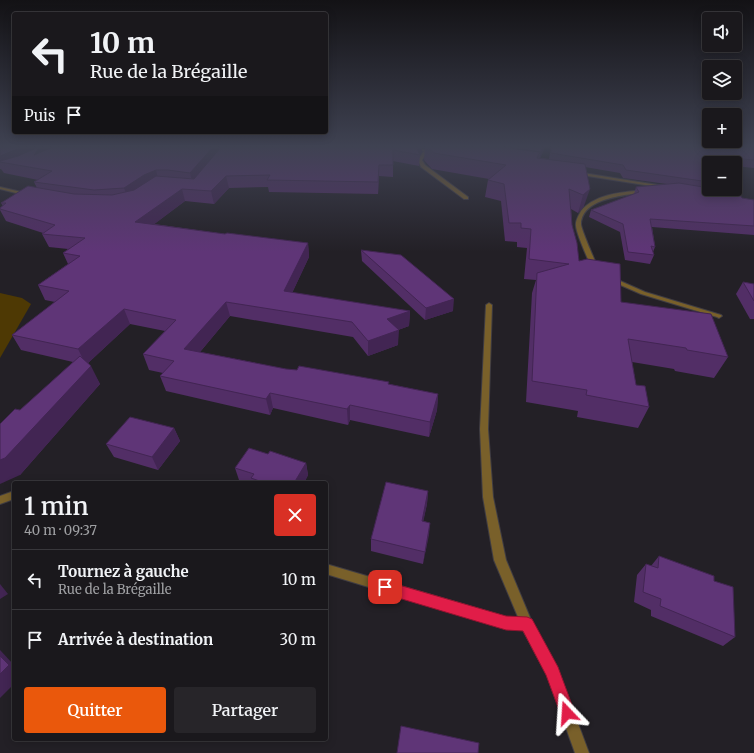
<!DOCTYPE html>
<html lang="fr">
<head>
<meta charset="utf-8">
<style>
  body { margin:0; font-family:Merriweather,serif; background:#272529; color:#f1f3f6; height:100vh; display:flex; flex-direction:column; font-size:15px; white-space:nowrap }
  * { box-sizing:border-box; margin:0 }
  p { font-size:13px; color:#9fa0a3 }
  .icon { flex:none; width:22px; height:22px; fill:none; stroke:currentColor; stroke-width:2; stroke-linecap:round; stroke-linejoin:round }
  .map { position:relative; flex:1; overflow:hidden }
  .sheet { position:absolute; left:12px; top:481px; width:316px; height:260px; display:flex; flex-direction:column; background:#1a181c; border-radius:4px; box-shadow:0 2px 10px #0003,0 0 0 1px #38373b }
  .sheet>* { flex:none }
  .guide { position:absolute; left:12px; top:12px; width:316px; height:122px; border-radius:4px; box-shadow:0 2px 10px #0003,0 0 0 1px #38373b; background:#1a181c; color:#f1f3f6; overflow:hidden }
  .buttons { position:absolute; left:702px; top:12px; display:grid; gap:8px }
  .buttons a { display:grid; place-items:center; width:40px; height:40px; border-radius:4px; background:#1a181c; box-shadow:0 2px 10px #0003,0 0 0 1px #38373b; font-size:20px }
  .pin { position:absolute; display:grid; place-items:center; width:34px; height:34px; color:#fff; margin:-17px; border-radius:8px; box-shadow:0 2px 6px #0006 }
  .me { position:absolute; width:44px; margin:-22px; rotate:340deg; stroke-linejoin:round; filter:drop-shadow(0 0 3px #0008) }
  .turn { display:flex; align-items:center; gap:14px; height:84px; padding:0 12px; font-size:18px }
  .turn .icon { width:52px; height:52px; stroke-width:2.5 }
  .turn b { display:block; font-size:28px; line-height:34px }
  .then { display:flex; align-items:center; height:38px; padding:0 12px; background:#0003; gap:8px; font-size:15px }
  .round { display:grid; place-items:center; flex:none; width:42px; height:42px; border-radius:4px; background:#272529 }
  .summary { display:flex; align-items:center; justify-content:space-between; height:68px; padding:0 12px }
  h1 { font-size:24px; font-weight:600; line-height:30px }
  .cta { display:flex; gap:8px; margin-top:auto; padding:8px 12px }
  .cta a { flex:1; height:46px; border-radius:4px; background:#ea580c; color:#fff; font-size:16px; font-weight:600; line-height:46px; text-align:center }
  .cta a+a { background:#272529; color:#f1f3f6 }
  ul { padding:0; list-style:none }
  li { display:flex; align-items:center; gap:12px; height:60px; padding:0 12px; border-top:1px solid #38373b }
  li div { flex:1 }
  li b { display:block; font-size:15px }
  li em { font-style:normal }
  .map>svg:first-child { display:block }
  .green { fill:#4e3904 }
  .lines { fill:none; stroke-linecap:round; stroke-linejoin:round }
  .minor-casing { stroke:#403d43; stroke-width:2 }
  .tertiary-casing { stroke:#403d43; stroke-width:2 }
  .minor { fill:#79602a; fill-rule:evenodd }
  .tertiary { fill:#79602a; fill-rule:evenodd }
  .wall { fill:#522e66 }
  .shaded-wall { fill:#422553 }
  .building { fill:#5f3577; stroke:#422553 }
  .route { fill:#e11d48; stroke:#92132f }
</style>
</head>
<body>
<div class="map">
<svg width="754" height="753" viewBox="0 0 754 753">
  <rect width="100%" height="100%" fill="#232026"/>
  <polygon class="green" points="0,293 22,298 31,304 0,358"/>
  <g class="lines">
    <g class="minor-casing">
      <g id="minor">
        <polygon points="426,150 429,151 426,154 422,160 425,165 468,197 468,199 464,199 421,167 418,160 423,152"/>
        <polygon points="0,187 30,194 30,195 28,196 0,189"/>
        <path d="M645,190H647V192C628,195 582,197 581,224C581,229 595,261 598,268L595,270L593,269C589,263 576,232 576,226C575,221 579,215 581,211C596,193 624,192 645,190Z"/>
        <polygon points="611,277 645,292 721,315 722,316 719,318 717,317 641,294 609,280 608,279"/>
        <polygon points="489,303 492,305 488,429 493,497 506,560 531,620 557,667 589,753 575,753 547,675 523,630 506,629 326,574 326,564 506,617 518,617 494,560 483,497 480,429 486,305"/>
        <polygon points="14,491 14,499 0,504 0,496"/>
      </g>
    </g>
    <g class="tertiary-casing">
      <g id="tertiary">
        <polygon points="401,147 410,147 437,152 435,153"/>
        <polygon points="577,172 664,186 666,187 664,188 575,174 575,172"/>
      </g>
    </g>
    <use href="#minor" class="minor"/>
    <use href="#tertiary" class="tertiary"/>
  </g>
  <g class="wall">
    <polygon points="0,147 545,147 540,158 549,159 551,147 754,147 754,168 735,166 735,163 709,163 709,189 734,189 733,191 742,198 754,200 754,235 652,227 655,247 653,252 654,255 650,264 625,260 620,232 589,217 591,210 634,194 636,187 667,184 623,178 620,173 585,167 584,206 578,213 571,209 572,225 579,261 621,302 728,357 714,378 675,371 674,369 632,362 636,385 649,407 638,428 577,417 578,411 526,402 532,293 536,280 524,279 527,248 517,247 517,242 505,241 501,201 485,197 488,180 489,179 432,169 424,160 425,148 422,148 422,151 420,155 419,166 393,161 393,177 379,176 378,194 269,192 268,187 229,188 214,204 185,201 154,224 225,234 308,243 309,257 292,293 410,311 409,326 398,330 398,345 368,356 353,337 230,316 200,352 286,369 389,384 438,394 437,410 429,437 350,420 348,425 273,408 270,415 166,391 160,376 163,373 149,370 143,354 165,331 130,324 88,363 100,384 20,475 20,410 73,362 21,350 12,335 55,302 45,300 38,285 68,264 63,253 68,249 49,247 42,234 43,233 6,221 0,210 0,209 3,206 1,203 37,188 34,182 38,180 4,173 1,169 0,169"/>
    <polygon points="361,250 453,311 425,320 362,261"/>
    <polygon points="743,282 754,284 754,319 750,319 736,294"/>
    <polygon points="174,428 180,441 158,470 114,457 106,444"/>
    <polygon points="268,454 306,463 308,475 304,483 247,483 239,480 235,468"/>
    <polygon points="428,491 427,504 423,521 430,523 423,564 371,551 371,539"/>
    <polygon points="659,556 714,581 735,637 723,646 651,616 651,610 634,602 637,575 646,564 651,566"/>
  </g>
  <g class="shaded-wall">
    <polygon points="22,147 54,147 47,156 0,162 0,156"/>
    <polygon points="213,147 238,147 193,185 190,173"/>
    <polygon points="418,147 422,147 422,151 420,155 417,148"/>
    <polygon points="543,147 545,147 538,163 541,152"/>
    <polygon points="379,165 379,176 378,194 378,182"/>
    <polygon points="156,170 159,182 129,201 124,188 144,175"/>
    <polygon points="226,176 229,188 214,204 211,191"/>
    <polygon points="182,189 185,201 140,235 135,222"/>
    <polygon points="590,189 584,206 578,213 583,195"/>
    <polygon points="308,243 309,257 286,306 284,291"/>
    <polygon points="454,299 453,311 425,320 426,308"/>
    <polygon points="226,302 230,316 190,364 184,349"/>
    <polygon points="124,309 130,324 86,365 78,349"/>
    <polygon points="410,311 409,326 387,334 387,319"/>
    <polygon points="399,330 398,345 368,356 368,341"/>
    <polygon points="91,366 100,384 20,475 0,484 0,460"/>
    <polygon points="270,393 273,408 270,415 266,399"/>
    <polygon points="438,394 437,410 429,437 430,422"/>
    <polygon points="350,405 350,420 348,425 347,409"/>
    <polygon points="174,428 180,441 158,470 152,457"/>
    <polygon points="306,463 308,475 304,483 294,483"/>
    <polygon points="428,491 427,504 421,533 422,521"/>
    <polygon points="430,523 429,535 423,564 425,552"/>
    <polygon points="0,584 8,594 0,599"/>
    <polygon points="0,650 14,665 14,684 0,698"/>
  </g>
  <g class="building">
    <polygon points="0,147 22,147 0,156"/>
    <polygon points="38,147 40,147 34,155 53,147 213,147 190,173 168,170 156,170 144,175 124,188 94,190 34,182 52,171 0,162 0,161 18,156"/>
    <polygon points="221,147 418,147 417,148 420,155 393,150 393,165 379,165 378,182 267,180 270,175 226,176 211,191 182,189 135,222 225,234 227,233 308,243 284,291 410,311 387,319 399,330 368,341 352,322 226,302 184,349 286,369 297,370 299,366 389,382 388,384 438,394 430,422 350,405 347,409 270,393 266,399 160,376 174,361 143,354 176,320 124,309 78,349 12,335 69,291 38,285 80,256 63,253 85,238 42,234 55,225 0,209 0,208 6,203 1,203 28,186 74,194 112,195 134,190 156,176 194,179"/>
    <polygon points="427,147 500,147 540,152 537,158 585,164 590,189 583,195 569,189 572,225 577,243 579,261 587,259 620,264 621,302 711,314 728,357 687,350 686,348 628,339 636,385 645,386 649,407 586,395 587,390 532,381 537,273 569,264 529,259 531,229 521,228 521,223 509,223 504,184 488,180 506,165 434,153"/>
    <polygon points="509,147 543,147 541,152"/>
    <polygon points="551,147 754,147 754,160 719,157 723,163 709,163 709,182 626,170 623,165 551,153"/>
    <polygon points="679,183 709,188 709,189 718,189 738,192 742,198 754,200 754,226 650,219 655,247 651,246 654,255 628,252 623,224 591,210 639,192 636,187"/>
    <polygon points="361,250 401,255 454,299 426,308"/>
    <polygon points="743,282 754,284 754,301"/>
    <polygon points="80,356 91,366 5,458 0,460 0,424 15,409 20,410"/>
    <polygon points="130,417 174,428 152,457 106,444"/>
    <polygon points="249,448 268,454 270,451 306,463 294,483 265,483 251,478 254,474 235,468"/>
    <polygon points="386,482 428,491 422,521 430,523 425,552 371,539"/>
    <polygon points="659,556 714,576 714,581 733,587 735,637 660,606 661,599 643,592 646,564 658,568"/>
    <polygon points="0,656 9,665 0,674"/>
    <polygon points="401,726 479,743 478,753 397,753"/>
  </g>
  <linearGradient id="sky" x2="0" y2="1"><stop stop-color="#131215"/><stop offset="0.58" stop-color="#3f4252"/><stop offset="1" stop-color="#3f4252" stop-opacity="0"/></linearGradient>
  <rect width="754" height="252" fill="url(#sky)"/>
  <polygon class="route" points="385,581 506,616 527,617 532,619 558,667 575,713 573,718 567,720 562,718 546,675 523,631 506,630 385,594 381,592 379,587 381,583"/>
</svg>
<div class="buttons">
<a><svg class="icon" aria-label="sound" viewBox="0 0 24 24"><path d="M4 9h4l5-4v14l-5-4H4zM17 9q2 3 0 6"/></svg></a>
<a><svg class="icon" aria-label="layers" viewBox="0 0 24 24"><path d="M12 4l9 5-9 5-9-5zM3 14l9 5 9-5"/></svg></a>
<a>+</a>
<a>−</a>
</div>
<div class="pin" style="left:385px;top:587px;background:#d93025"><svg class="icon" aria-label="arrive" viewBox="0 0 24 24"><path d="M6 21V4h12l-3 4 3 4H6"/></svg></div>
<svg class="me" style="left:567px;top:713px" viewBox="-20 -20 40 40"><path d="M0-17L14 15 0 8-14 15z" fill="#e11d48" stroke="#fff" stroke-width="4"/></svg>
<div class="guide">
<div class="turn"><svg class="icon" aria-label="left" viewBox="0 0 24 24"><path d="M17 20v-9H6M10 6l-5 5 5 5"/></svg><div><b>10 m</b>Rue de la Brégaille</div></div>
<div class="then">Puis<svg class="icon" aria-label="arrive" viewBox="0 0 24 24"><path d="M6 21V4h12l-3 4 3 4H6"/></svg></div>
</div>
<section class="sheet">
<div class="summary"><div><h1>1 min</h1><p>40 m · 09:37</p></div><a class="round" style="background:#d93025;color:#fff"><svg class="icon" aria-label="close" viewBox="0 0 24 24"><path d="M6 6l12 12M18 6L6 18"/></svg></a></div>
<ul>
<li><svg class="icon" aria-label="left" viewBox="0 0 24 24"><path d="M17 20v-9H6M10 6l-5 5 5 5"/></svg><div><b>Tournez à gauche</b><p>Rue de la Brégaille</p></div><em>10 m</em></li>
<li><svg class="icon" aria-label="arrive" viewBox="0 0 24 24"><path d="M6 21V4h12l-3 4 3 4H6"/></svg><div><b>Arrivée à destination</b></div><em>30 m</em></li>
</ul>
<div class="cta"><a>Quitter</a><a>Partager</a></div>
</section>
</div>
</body>
</html>
